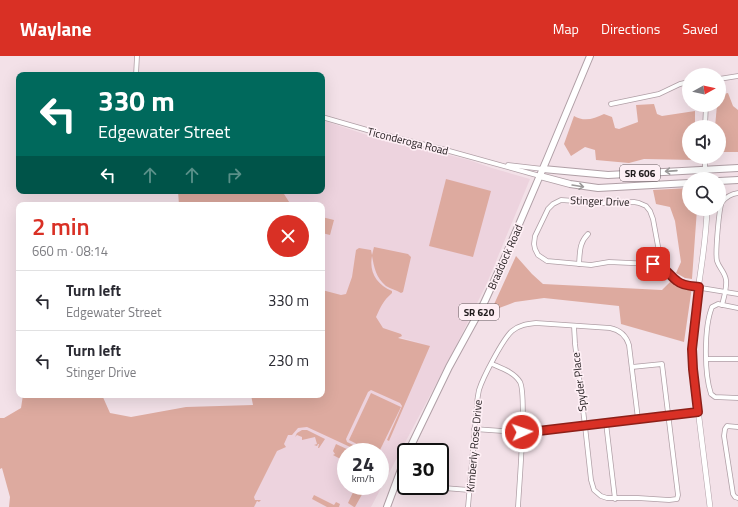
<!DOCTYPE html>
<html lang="en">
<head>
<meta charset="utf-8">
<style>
  body { margin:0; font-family:"Titillium Web",sans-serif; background:#f7f7f7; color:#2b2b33; height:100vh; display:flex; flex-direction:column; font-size:15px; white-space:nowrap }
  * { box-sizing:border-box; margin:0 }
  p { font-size:13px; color:#7c7c81 }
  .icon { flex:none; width:22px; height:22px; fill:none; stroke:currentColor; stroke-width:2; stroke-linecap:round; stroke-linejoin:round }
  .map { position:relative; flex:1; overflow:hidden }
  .sheet { position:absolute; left:16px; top:146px; width:309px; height:196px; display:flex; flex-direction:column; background:#fff; border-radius:8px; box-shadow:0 4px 16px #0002 }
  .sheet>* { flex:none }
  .guide { position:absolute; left:16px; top:16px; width:309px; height:122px; border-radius:8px; box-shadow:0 4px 16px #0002; background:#00695c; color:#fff; overflow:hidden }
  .needle { width:26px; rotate:82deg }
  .controls { position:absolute; left:682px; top:12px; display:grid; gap:8px }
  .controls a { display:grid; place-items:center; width:44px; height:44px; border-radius:50%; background:#fff; box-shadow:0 4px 16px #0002; font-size:20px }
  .speed { position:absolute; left:337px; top:387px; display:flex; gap:8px; font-size:20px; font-weight:700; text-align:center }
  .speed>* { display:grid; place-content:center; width:52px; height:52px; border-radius:50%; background:#fff; box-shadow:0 4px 16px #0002; line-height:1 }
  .speed small { font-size:10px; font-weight:400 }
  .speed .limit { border:2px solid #111; border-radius:6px; background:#fff; color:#111 }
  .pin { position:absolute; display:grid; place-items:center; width:34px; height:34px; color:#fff; margin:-17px; border-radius:8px; box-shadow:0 2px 6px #0006 }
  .me { position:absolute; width:44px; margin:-22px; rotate:87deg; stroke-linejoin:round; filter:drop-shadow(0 0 3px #0008) }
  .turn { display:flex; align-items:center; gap:14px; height:84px; padding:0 16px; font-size:18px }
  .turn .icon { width:52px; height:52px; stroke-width:2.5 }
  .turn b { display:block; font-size:28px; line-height:34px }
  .lanes { display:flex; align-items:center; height:38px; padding:0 16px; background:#0003; justify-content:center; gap:20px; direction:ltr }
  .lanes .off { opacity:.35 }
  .round { display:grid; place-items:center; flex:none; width:42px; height:42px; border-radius:21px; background:#f7f7f7 }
  .summary { display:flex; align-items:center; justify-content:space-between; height:68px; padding:0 16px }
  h1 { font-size:24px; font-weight:600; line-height:30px; color:#d93025 }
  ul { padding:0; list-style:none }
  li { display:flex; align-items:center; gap:12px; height:60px; padding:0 16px; border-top:1px solid #e1e1e2 }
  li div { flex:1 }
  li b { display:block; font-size:15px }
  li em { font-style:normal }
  header { display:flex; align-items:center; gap:24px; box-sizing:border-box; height:56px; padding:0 20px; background:#d93025; color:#fff }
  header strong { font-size:19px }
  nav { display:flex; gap:22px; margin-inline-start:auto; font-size:14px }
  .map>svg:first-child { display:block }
  .built { fill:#edd3de; fill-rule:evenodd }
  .green { fill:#ddaa9f }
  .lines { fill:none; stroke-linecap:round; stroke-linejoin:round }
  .minor-casing { stroke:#b09fa6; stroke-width:5.5 }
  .tertiary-casing { stroke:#b09fa6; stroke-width:6 }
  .primary-casing { stroke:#b09fa6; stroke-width:8 }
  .minor { stroke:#fff; stroke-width:4 }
  .tertiary { stroke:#fff; stroke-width:5 }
  .primary { stroke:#fff; stroke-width:6 }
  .oneway { stroke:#9a9898 }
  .route-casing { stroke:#8d1f18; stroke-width:10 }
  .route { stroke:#d93025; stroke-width:7 }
  .labels { text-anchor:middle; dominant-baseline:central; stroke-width:3.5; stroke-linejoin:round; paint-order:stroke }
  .shield { fill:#feeff5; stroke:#62595c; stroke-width:1 }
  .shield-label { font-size:10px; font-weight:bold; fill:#1f191b }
  .street-label { font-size:11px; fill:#1f191b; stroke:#feeff5 }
</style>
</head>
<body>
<header>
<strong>Waylane</strong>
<nav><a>Map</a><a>Directions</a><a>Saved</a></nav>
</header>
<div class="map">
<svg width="738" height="451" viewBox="0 0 738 451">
  <rect width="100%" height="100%" fill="#f3e1e8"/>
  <path class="built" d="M322,64L367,79L469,104L492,112L530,123L487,227L454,294L371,451H248L275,382L294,370L385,279L426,288L322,263V149H281L279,135H322ZM346,396H380V430H346Z"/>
  <g class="green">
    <polygon points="728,37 733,50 738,54 738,96 719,96 719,71 715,71 717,49 719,49 719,39"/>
    <path d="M654,48L657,58L662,60L695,55V71H689V101H696V104L644,103L629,107L596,104L595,94L585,91L571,100L564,88L574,60C584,66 594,63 604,58L612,61L615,72L619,73L638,66L636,49Z"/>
    <polygon points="446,123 491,135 473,201 429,190"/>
    <polygon points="689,132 689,153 697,153 692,223 685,222 676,217 681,206 675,165 670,151 656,148 653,134"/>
    <polygon points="178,135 284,135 284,138 291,149 179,149"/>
    <polygon points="322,161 334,164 330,179 322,177"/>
    <path d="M374,191L408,198L411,201L403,236L401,237C396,234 391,233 386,230C376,222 374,211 372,200C369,216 376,228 392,235V237C383,245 381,250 376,261L383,272L401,278L402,280L398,282L430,290L389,385L387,384L402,350L400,347L371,334L368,336L346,383L347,386L368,396H361L307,371L298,372L292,379H288L284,388L286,391L277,395L254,441L255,444H261L259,446L257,445L254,451H9L10,441L2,412L0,413V362H4L21,352L23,339H102L110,357L131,361L186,351L253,349L251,339H322V234L341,239L346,238L352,221L356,194L359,192L371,194L372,199Z"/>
    <polygon points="516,200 532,218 543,228 662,234 674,222 692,231 684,286 621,268 619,250 544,242 515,246 491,255"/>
    <polygon points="371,337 401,351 379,396 373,396 349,384"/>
    <polygon points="302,374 307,374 325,383 319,392 318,392 319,388 318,388 317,390 314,389 317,388 315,381 302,384 302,381 297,379 295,381 297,377"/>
    <polygon points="336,388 353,396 346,396 346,406 333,399 335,398 333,395"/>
    <polygon points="360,431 365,433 355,451 354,451 348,447 355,432 358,434"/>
    <polygon points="314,439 334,449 336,446 340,448 339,451 327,451 312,443"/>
  </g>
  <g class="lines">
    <g class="minor-casing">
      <g id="minor">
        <polyline points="136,19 137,0"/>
        <polyline points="719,23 738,20"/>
        <polyline points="611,48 659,38 680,28 689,26"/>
        <polyline points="322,61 381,78 442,93 540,120"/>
        <polyline points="705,71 706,49"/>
        <polyline points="705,101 705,113"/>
        <polyline points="508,109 543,113"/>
        <path d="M579,208C580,196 579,187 588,178"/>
        <polyline points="658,209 660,201 653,163 650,155 646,150 639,147 634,146 603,147 561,144 553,148 548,153 535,180 534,188 535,193 538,199 547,205 591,209 609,206 653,208 663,211 681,228 689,230 738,238"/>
        <path d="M722,249C724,241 727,232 726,224C725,216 719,212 717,205C715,198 719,152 722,146C726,141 732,138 738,137"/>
        <path d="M738,252L718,248L712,251C704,271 704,317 711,338L715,341L738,342"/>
        <polyline points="574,270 575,288 585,370 591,424 594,434 601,440 607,442 638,442 669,444 677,443 678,439 662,308 632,311"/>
        <polyline points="707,303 738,303"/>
        <path d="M492,308C501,312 514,316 520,326C527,339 519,431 518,451"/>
        <polyline points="606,367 615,443"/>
        <polyline points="738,371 727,370 725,373 724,380 733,438 735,441 738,442"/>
        <polyline points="474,373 530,377 698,356"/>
        <polyline points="396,425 406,428"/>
        <polyline points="419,430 469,434"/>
        <path d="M468,451L477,349C477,344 478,339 479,334C483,321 503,283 512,275C519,269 527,268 536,267L610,272C620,274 626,279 629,289L638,363"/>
      </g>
    </g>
    <g class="tertiary-casing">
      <g id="tertiary">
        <polyline points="705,113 705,123"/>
        <path d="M707,153C706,206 689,259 693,313L710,451"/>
      </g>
    </g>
    <g class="primary-casing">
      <g id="primary">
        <polyline points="543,113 608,119 738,112"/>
        <polyline points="540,120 570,128 598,132 689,127"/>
        <polyline points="719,125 738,124"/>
        <polyline points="408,396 449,311 484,247 505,201 547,103 590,0"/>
        <polyline points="387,451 406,400"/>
      </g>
    </g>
    <use href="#minor" class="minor"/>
    <use href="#tertiary" class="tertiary"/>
    <use href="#primary" class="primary"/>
  </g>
  <defs><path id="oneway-shaft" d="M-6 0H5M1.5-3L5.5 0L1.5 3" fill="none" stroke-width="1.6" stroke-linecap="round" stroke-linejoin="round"/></defs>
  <g class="oneway">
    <use href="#oneway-shaft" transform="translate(671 115) rotate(176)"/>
    <use href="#oneway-shaft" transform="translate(578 130) rotate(9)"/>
  </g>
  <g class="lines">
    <g class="route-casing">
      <path id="route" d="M522,376H530L698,356L693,313L692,293L699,231C692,230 683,230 677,225C668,218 666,211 653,208"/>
    </g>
    <use href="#route" class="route"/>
  </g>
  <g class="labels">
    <g class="shield">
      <rect x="620" y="109" width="40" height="16" rx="3"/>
      <rect x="459" y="248" width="40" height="16" rx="3"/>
    </g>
    <g class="shield-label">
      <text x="640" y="117">SR 606</text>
      <text x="479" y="256">SR 620</text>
    </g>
    <g class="street-label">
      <text transform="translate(408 85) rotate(14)">Ticonderoga Road</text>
      <text transform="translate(600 145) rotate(2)">Stinger Drive</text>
      <text transform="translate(505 201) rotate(-66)">Braddock Road</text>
      <text transform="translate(579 326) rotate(-97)">Spyder Place</text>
      <text transform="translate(474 390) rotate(-85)">Kimberly Rose Drive</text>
    </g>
  </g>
</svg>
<div class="controls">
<a><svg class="needle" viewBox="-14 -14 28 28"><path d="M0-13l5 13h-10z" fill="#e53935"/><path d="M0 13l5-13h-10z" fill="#7c7c81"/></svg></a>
<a><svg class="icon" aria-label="sound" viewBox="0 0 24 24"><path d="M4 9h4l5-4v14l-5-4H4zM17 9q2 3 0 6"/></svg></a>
<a><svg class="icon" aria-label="search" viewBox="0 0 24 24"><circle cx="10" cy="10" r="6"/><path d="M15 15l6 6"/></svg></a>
</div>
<div class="speed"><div>24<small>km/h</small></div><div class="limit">30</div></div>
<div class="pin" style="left:653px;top:208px;background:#d93025"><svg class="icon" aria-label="arrive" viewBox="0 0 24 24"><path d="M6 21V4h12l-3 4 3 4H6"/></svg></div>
<svg class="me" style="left:522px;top:376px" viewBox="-20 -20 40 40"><circle r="17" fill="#d93025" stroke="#fff" stroke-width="3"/><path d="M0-11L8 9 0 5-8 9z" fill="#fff"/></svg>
<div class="guide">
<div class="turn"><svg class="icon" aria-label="left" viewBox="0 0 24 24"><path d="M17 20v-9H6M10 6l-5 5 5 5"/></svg><div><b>330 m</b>Edgewater Street</div></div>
<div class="lanes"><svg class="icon" aria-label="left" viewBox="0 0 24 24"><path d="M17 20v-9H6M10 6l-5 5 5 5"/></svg><svg class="icon off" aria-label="ahead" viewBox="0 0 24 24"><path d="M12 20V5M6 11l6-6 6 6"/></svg><svg class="icon off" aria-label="ahead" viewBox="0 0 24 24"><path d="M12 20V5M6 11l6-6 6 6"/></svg><svg class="icon off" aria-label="right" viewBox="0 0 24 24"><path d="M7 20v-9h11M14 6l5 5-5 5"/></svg></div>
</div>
<section class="sheet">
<div class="summary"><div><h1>2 min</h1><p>660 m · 08:14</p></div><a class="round" style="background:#d93025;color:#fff"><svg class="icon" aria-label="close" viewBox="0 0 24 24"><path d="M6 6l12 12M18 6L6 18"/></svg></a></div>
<ul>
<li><svg class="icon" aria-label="left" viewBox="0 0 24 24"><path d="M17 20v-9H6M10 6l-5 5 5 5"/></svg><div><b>Turn left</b><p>Edgewater Street</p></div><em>330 m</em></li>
<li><svg class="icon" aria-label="left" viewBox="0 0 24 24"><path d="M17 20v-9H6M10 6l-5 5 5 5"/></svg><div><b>Turn left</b><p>Stinger Drive</p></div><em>230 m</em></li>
</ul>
</section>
</div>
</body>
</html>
